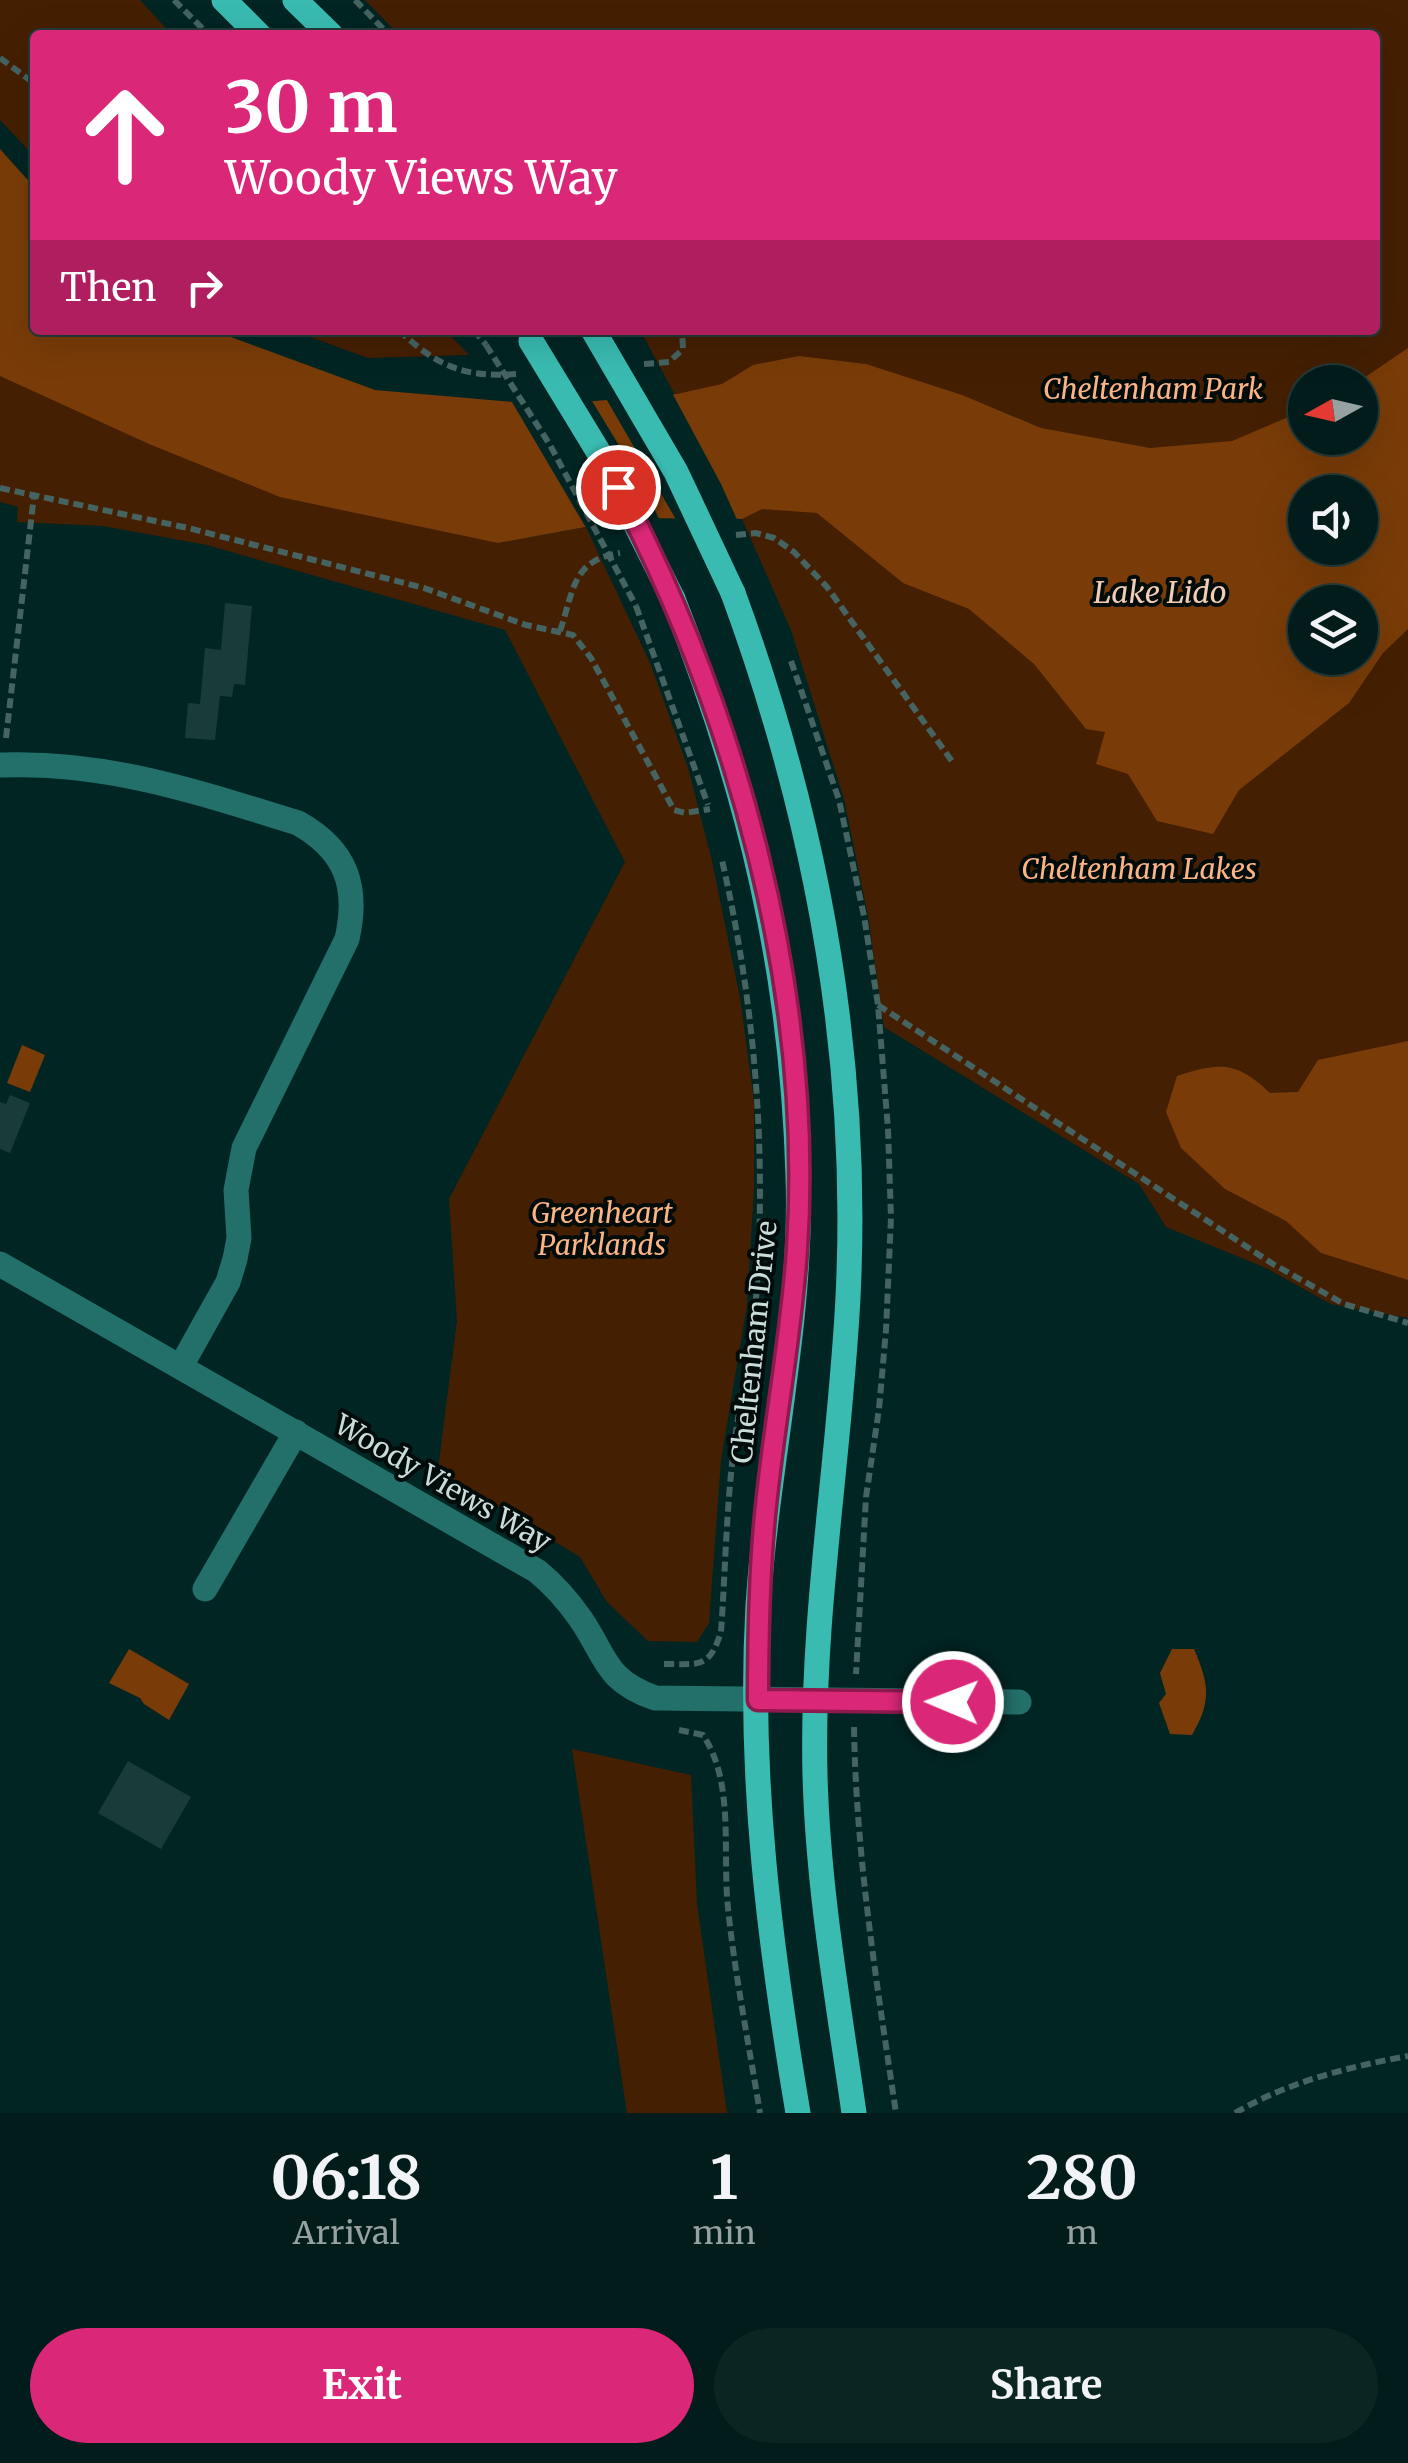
<!DOCTYPE html>
<html lang="en">
<head>
<meta charset="utf-8">
<style>
  body { margin:0; font-family:Merriweather,serif; background:#0b2523; color:#f1f3f6; height:100vh; display:flex; flex-direction:column; font-size:38px; white-space:nowrap }
  * { box-sizing:border-box; margin:0 }
  p { font-size:32px; color:#96a1a2 }
  .icon { flex:none; width:55px; height:55px; fill:none; stroke:currentColor; stroke-width:2; stroke-linecap:round; stroke-linejoin:round }
  .map { position:relative; height:2113px; overflow:hidden }
  .drawer { display:flex; flex-direction:column; background:#011c1a; flex:1 }
  .drawer>* { flex:none }
  .guide { position:absolute; left:30px; top:30px; width:1350px; height:305px; border-radius:10px; box-shadow:0 10px 40px #0002,0 0 0 2px #233a39; background:#db2777; color:#fff; overflow:hidden }
  .needle { width:65px; rotate:262deg }
  .fabs { position:absolute; left:1288px; top:365px; display:grid; gap:20px }
  .fabs a { display:grid; place-items:center; width:90px; height:90px; border-radius:50%; background:#011c1a; box-shadow:0 10px 40px #0002,0 0 0 2px #233a39; font-size:50px }
  .pin { position:absolute; display:grid; place-items:center; width:85px; height:85px; color:#fff; margin:-42px; border:5px solid #fff; border-radius:50%; box-shadow:0 2px 10px #0007 }
  .me { position:absolute; width:110px; margin:-55px; rotate:271deg; stroke-linejoin:round; filter:drop-shadow(0 0 8px #0008) }
  .turn { display:flex; align-items:center; gap:35px; height:210px; padding:0 30px; font-size:45px }
  .turn .icon { width:130px; height:130px; stroke-width:2.5 }
  .turn b { display:block; font-size:70px; line-height:85px }
  .then { display:flex; align-items:center; height:95px; padding:0 30px; background:#0003; gap:20px; font-size:38px }
  .eta { display:flex; justify-content:space-evenly; align-items:center; height:170px; text-align:center }
  .eta b { font-size:60px; font-weight:700; line-height:70px }
  .button { display:flex; gap:20px; margin-top:auto; padding:20px 30px }
  .button a { flex:1; height:115px; border-radius:60px; background:#db2777; color:#fff; font-size:40px; font-weight:700; line-height:115px; text-align:center }
  .button a+a { background:#0b2523; color:#f1f3f6 }
  .map>svg:first-child { display:block }
  .green { fill:#451f02; fill-rule:evenodd }
  .water { fill:#793c08; fill-rule:evenodd }
  .pier { fill:#012523 }
  .building { fill:#1a3c39 }
  .lines { fill:none; stroke-linecap:round; stroke-linejoin:round }
  .path { stroke:#456361; stroke-width:6; stroke-dasharray:10 5; stroke-linecap:butt }
  .minor { stroke:#236f69; stroke-width:25 }
  .major { stroke:#39bbb1; stroke-width:25 }
  .path-bridge { stroke:#456361; stroke-width:6; stroke-dasharray:10 5; stroke-linecap:butt }
  .major-bridge { stroke:#39bbb1; stroke-width:25 }
  .route-casing { stroke:#8e194d; stroke-width:25 }
  .route { stroke:#db2777; stroke-width:18 }
  .labels { text-anchor:middle; dominant-baseline:central; stroke-width:8; stroke-linejoin:round; paint-order:stroke }
  .park-label { font-size:28px; font-style:italic; fill:#fdb484; stroke:#010c0a }
  .street-label { font-size:28px; fill:#cadcda; stroke:#010c0a }
  .water-label { font-size:30px; font-style:italic; fill:#f2ccb4; stroke:#010c0a }
</style>
</head>
<body>
<div class="map">
<svg width="1408" height="2113" viewBox="0 0 1408 2113">
  <rect width="100%" height="100%" fill="#012523"/>
  <g class="green">
    <polygon points="0,0 140,0 172,35 35,35 35,157 0,120"/>
    <path d="M365,0H1408V1318L1331,1304L1266,1268L1166,1227L1139,1184L884,1027L868,916L844,799L791,630L742,519L640,330H1375V35H399ZM1305,382H1360V438H1305ZM1305,492H1360V548H1305ZM1305,602H1360V658H1305Z"/>
    <polygon points="291,330 445,330 469,355 368,358"/>
    <polygon points="0,376 498,543 586,527 650,663 688,768 712,861 740,998 754,1101 754,1188 747,1305 721,1460 709,1623 697,1642 648,1641 607,1602 580,1557 438,1470 457,1320 449,1199 625,862 505,630 207,545 103,526 17,522 18,507 0,502"/>
    <polygon points="572,1749 691,1775 697,1904 727,2113 627,2113"/>
  </g>
  <g class="water">
    <path d="M0,149L35,188V330H212L375,390L548,405L677,394L722,384L753,365L799,356L866,364L962,395L1041,428L1150,448L1232,441L1305,410V438H1360L1358,382L1408,348V629L1383,653L1349,703L1239,790L1213,834L1157,821L1128,774L1096,764L1105,732L1086,729L1034,664L969,609L903,583L817,513L762,509L742,519L634,518L498,543L280,497L149,444L0,376ZM1305,492H1360V548H1305ZM1305,602H1360V658H1305Z"/>
    <path d="M1408,1041V1280L1321,1253L1286,1221L1225,1189L1181,1148L1166,1112L1177,1076C1219,1062 1237,1061 1270,1093L1298,1092L1318,1060Z"/>
    <polygon points="22,1045 45,1055 30,1092 7,1083"/>
    <polygon points="129,1649 189,1684 169,1720 144,1704 140,1698 109,1683"/>
    <path d="M1172,1649H1194C1209,1684 1212,1701 1192,1735L1170,1734L1159,1703L1166,1694L1160,1673Z"/>
  </g>
  <g class="pier">
    <polygon points="670,389 721,484 739,524 678,523 604,395"/>
    <polygon points="589,396 643,485 661,523 635,523 588,531 509,397 548,400"/>
  </g>
  <g class="building">
    <polygon points="225,603 252,606 245,685 234,684 232,697 220,696 215,740 185,738 188,703 200,704 205,648 221,650"/>
    <polygon points="10,1095 30,1103 10,1153 0,1149 0,1102 6,1104"/>
    <polygon points="128,1761 191,1797 161,1849 98,1813"/>
  </g>
  <g class="lines">
    <g class="path">
      <polyline points="174,0 209,35"/>
      <polyline points="355,0 389,35"/>
      <polyline points="0,58 35,84"/>
      <path d="M399,330C436,366 465,378 516,374"/>
      <polyline points="474,330 486,345"/>
      <polyline points="644,364 669,362 683,349 682,330"/>
      <polyline points="0,488 188,528 424,588 526,625 573,635 591,658 674,810 685,813 710,809"/>
      <polyline points="736,535 756,533 774,538 794,552 827,587 954,764"/>
      <polyline points="636,606 708,805"/>
      <path d="M560,631C574,590 572,560 620,553"/>
      <polyline points="791,661 839,800 864,916 878,1005 888,1129 891,1218 886,1330 879,1409 866,1497 856,1674"/>
      <polyline points="6,738 34,495"/>
      <polyline points="878,1005 1273,1264 1344,1304 1408,1323"/>
      <path d="M664,1664C700,1664 709,1669 721,1632C725,1576 726,1520 732,1464C737,1409 752,1354 756,1299C767,1150 755,1005 722,860"/>
      <path d="M854,1727C856,1857 877,1985 896,2113"/>
      <path d="M679,1730L703,1735C735,1783 722,1852 728,1908C735,1976 749,2045 760,2113"/>
      <path d="M1235,2113C1288,2082 1348,2067 1408,2056"/>
    </g>
    <g class="minor">
      <path d="M0,765C108,761 197,792 298,823C346,850 359,886 347,939L244,1148L236,1190L239,1238L235,1259L228,1282L181,1366"/>
      <path d="M0,1264L537,1571C553,1584 568,1601 580,1618C607,1657 604,1680 655,1698L1019,1702"/>
      <polyline points="205,1589 296,1432"/>
    </g>
    <g class="major">
      <polyline points="224,0 259,35"/>
      <polyline points="295,0 331,35"/>
      <path d="M733,593C816,819 860,1055 848,1297C840,1457 811,1615 815,1775C818,1889 838,2001 854,2113"/>
      <path d="M673,599C749,791 792,970 798,1176C803,1320 767,1463 758,1606C748,1777 770,1946 798,2113"/>
    </g>
    <polyline class="path-bridge" points="486,345 550,445 636,606"/>
    <g class="major-bridge">
      <polyline points="593,330 676,472 733,593"/>
      <polyline points="531,341 604,461 673,599"/>
    </g>
  </g>
  <g class="lines">
    <g class="route-casing">
      <path id="route" d="M618,487C737,714 814,991 797,1249C791,1342 772,1433 764,1526C759,1584 758,1641 758,1700L953,1702"/>
    </g>
    <use href="#route" class="route"/>
  </g>
  <g class="labels">
    <g class="park-label">
      <text x="1153" y="389">Cheltenham Park</text>
      <text x="1139" y="869">Cheltenham Lakes</text>
      <text x="602" y="1213">Greenheart<tspan x="602" dy="32">Parklands</tspan></text>
    </g>
    <g class="street-label">
      <text transform="translate(754 1342) rotate(-84)">Cheltenham Drive</text>
      <text transform="translate(443 1483) rotate(30)">Woody Views Way</text>
    </g>
    <g class="water-label">
      <text x="1160" y="592">Lake Lido</text>
    </g>
  </g>
</svg>
<div class="fabs">
<a><svg class="needle" viewBox="-14 -14 28 28"><path d="M0-13l5 13h-10z" fill="#e53935"/><path d="M0 13l5-13h-10z" fill="#96a1a2"/></svg></a>
<a><svg class="icon" aria-label="sound" viewBox="0 0 24 24"><path d="M4 9h4l5-4v14l-5-4H4zM17 9q2 3 0 6"/></svg></a>
<a><svg class="icon" aria-label="layers" viewBox="0 0 24 24"><path d="M12 4l9 5-9 5-9-5zM3 14l9 5 9-5"/></svg></a>
</div>
<div class="pin" style="left:618px;top:487px;background:#d93025"><svg class="icon" aria-label="arrive" viewBox="0 0 24 24"><path d="M6 21V4h12l-3 4 3 4H6"/></svg></div>
<svg class="me" style="left:953px;top:1702px" viewBox="-20 -20 40 40"><circle r="17" fill="#db2777" stroke="#fff" stroke-width="3"/><path d="M0-11L8 9 0 5-8 9z" fill="#fff"/></svg>
<div class="guide">
<div class="turn"><svg class="icon" aria-label="ahead" viewBox="0 0 24 24"><path d="M12 20V5M6 11l6-6 6 6"/></svg><div><b>30 m</b>Woody Views Way</div></div>
<div class="then">Then<svg class="icon" aria-label="right" viewBox="0 0 24 24"><path d="M7 20v-9h11M14 6l5 5-5 5"/></svg></div>
</div>
</div>
<section class="drawer">
<div class="eta">
<div><b>06:18</b><p>Arrival</p></div>
<div><b>1</b><p>min</p></div>
<div><b>280</b><p>m</p></div>
</div>
<div class="button"><a>Exit</a><a>Share</a></div>
</section>
</body>
</html>
